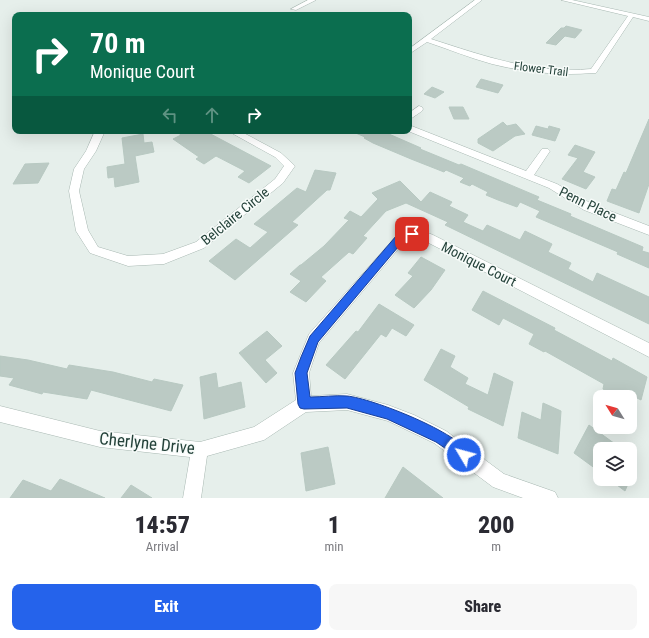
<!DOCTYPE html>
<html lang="en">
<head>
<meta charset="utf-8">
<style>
  body { margin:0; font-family:"Roboto Condensed",sans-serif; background:#f7f7f7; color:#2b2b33; height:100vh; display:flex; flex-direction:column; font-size:15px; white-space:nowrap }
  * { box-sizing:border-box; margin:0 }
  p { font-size:13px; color:#7c7c81 }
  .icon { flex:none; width:22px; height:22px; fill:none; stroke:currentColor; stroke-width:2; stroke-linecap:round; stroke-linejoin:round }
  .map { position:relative; height:498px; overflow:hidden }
  .panel { display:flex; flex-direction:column; background:#fff; flex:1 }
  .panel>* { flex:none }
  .top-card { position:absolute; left:12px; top:12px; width:400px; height:122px; border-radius:8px; box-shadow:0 4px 16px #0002; background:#0b6e4f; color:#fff; overflow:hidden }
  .needle { width:26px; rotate:307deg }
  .controls { position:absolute; left:593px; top:390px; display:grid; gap:8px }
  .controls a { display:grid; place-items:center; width:44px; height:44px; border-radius:8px; background:#fff; box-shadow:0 4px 16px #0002; font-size:20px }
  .pin { position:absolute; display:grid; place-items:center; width:34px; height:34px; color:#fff; margin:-17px; border-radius:8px; box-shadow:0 2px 6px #0006 }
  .me { position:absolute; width:44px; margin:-22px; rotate:307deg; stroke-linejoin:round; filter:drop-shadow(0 0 3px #0008) }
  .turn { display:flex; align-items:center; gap:14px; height:84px; padding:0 12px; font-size:18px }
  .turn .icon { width:52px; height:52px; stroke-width:2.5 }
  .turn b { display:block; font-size:28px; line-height:34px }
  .lanes { display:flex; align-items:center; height:38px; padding:0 12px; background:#0003; justify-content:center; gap:20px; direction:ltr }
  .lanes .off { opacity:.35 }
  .eta { display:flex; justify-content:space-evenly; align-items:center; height:68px; text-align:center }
  .eta b { font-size:24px; font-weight:800; line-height:28px }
  .action { display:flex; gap:8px; margin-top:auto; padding:8px 12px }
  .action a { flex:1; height:46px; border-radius:8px; background:#2563eb; color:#fff; font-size:16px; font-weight:800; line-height:46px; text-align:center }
  .action a+a { background:#f7f7f7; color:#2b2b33 }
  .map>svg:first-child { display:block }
  .building { fill:#bbcac4; stroke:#b8c9c2 }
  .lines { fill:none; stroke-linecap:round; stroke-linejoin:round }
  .minor-casing { stroke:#a8b8b2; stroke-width:1 }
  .minor { fill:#fff; fill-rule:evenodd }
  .route { fill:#2563eb; stroke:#184099 }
  .labels { text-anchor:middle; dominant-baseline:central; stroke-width:3; stroke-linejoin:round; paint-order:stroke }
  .far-street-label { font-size:12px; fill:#24423a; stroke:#f7fbf9 }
  .street-label { font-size:14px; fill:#24423a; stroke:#f7fbf9 }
  .near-street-label { font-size:17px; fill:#24423a; stroke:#f7fbf9 }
</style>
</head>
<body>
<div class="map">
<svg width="649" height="498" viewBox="0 0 649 498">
  <rect width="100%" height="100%" fill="#e6efeb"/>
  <g class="building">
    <polygon points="566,26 582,30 575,38 565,36 556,45 546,43 561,28 564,28"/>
    <polygon points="481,79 503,85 498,93 476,87"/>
    <polygon points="432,87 444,92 435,98 424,94"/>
    <polygon points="449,107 463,107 469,119 454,119"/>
    <polygon points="649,119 649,184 639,213 607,201 612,189 616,190 624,172 626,173"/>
    <polygon points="503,122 507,126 516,124 525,134 515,136 493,151 478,143 478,139"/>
    <polygon points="536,126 548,129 549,126 560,129 555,141 532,135"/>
    <polygon points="176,131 205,131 271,166 249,183 238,177 245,171 216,156 204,164 196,159 199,157 173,139 181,135"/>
    <polygon points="351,131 382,131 421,148 420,149 459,165 461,164 539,197 537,200 571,214 570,216 643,247 642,251 649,253 649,268 617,254 618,252 536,217 540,211 520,202 517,207 498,200 486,195 488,192 472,184 470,186 460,182 464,178 446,170 444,172 411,159 373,143 364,138 365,137"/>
    <polygon points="143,134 144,143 152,142 154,152 135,156 139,182 115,187 114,177 108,178 107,167 125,164 122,138"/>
    <polygon points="575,145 595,152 583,172 595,177 586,189 562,179 578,158 568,155"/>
    <polygon points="49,163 38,183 13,184 25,164"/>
    <polygon points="315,170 336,173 330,190 327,190 292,222 298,225 235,280 209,261 236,239 250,248 268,232 254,224 297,188 306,192"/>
    <polygon points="400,181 421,202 430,192 452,202 449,206 468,215 463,222 483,231 487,225 520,240 525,231 552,244 548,252 571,263 568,269 593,282 597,273 649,297 649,324 445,225 448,222 406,203 386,211 363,236 367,238 353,254 349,252 321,277 326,281 306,302 290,292 301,281 290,274 300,265 301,265 324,246 349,220 344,218 350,211 361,217 378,199 372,193"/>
    <polygon points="421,257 445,270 431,290 414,308 395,295 413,276 408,273"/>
    <polygon points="483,291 555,328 554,330 612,361 613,358 647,377 641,400 635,397 616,397 603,389 604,384 545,351 544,352 529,344 534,334 503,318 499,325 472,310"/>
    <polygon points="379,304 414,325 406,336 392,328 386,337 381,334 345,379 326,365 356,331 358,332"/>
    <polygon points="267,331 282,346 265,360 277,373 266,383 239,353"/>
    <polygon points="441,349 455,356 450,367 468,378 465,384 488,395 494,373 513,382 503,426 468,409 469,407 424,380"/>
    <polygon points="0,356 28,360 67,369 69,365 113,372 152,382 154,379 183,385 171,411 91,390 87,399 43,392 42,394 9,385 14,378 0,376"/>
    <polygon points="216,373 218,388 241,382 245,407 204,419 200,377"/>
    <polygon points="543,403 561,411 558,454 518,438 522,412 541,420"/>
    <polygon points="589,425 622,449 600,449 600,472 574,453"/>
    <polygon points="328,447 335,484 306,491 301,453"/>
    <polygon points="403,467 443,498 385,498"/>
    <polygon points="60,479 105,498 10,498 23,480 51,491"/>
    <polygon points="609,479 630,479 625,491"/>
    <polygon points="131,485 152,498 121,498"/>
  </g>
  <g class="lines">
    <g class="minor-casing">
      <g id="minor">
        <polygon points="308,0 316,0 296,10 291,9"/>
        <path d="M475,0H482L431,39C484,56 534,74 591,69L628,16L561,0H572L649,17V21L633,17L596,73H593C559,76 524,72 492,64C470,58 448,49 427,42L409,54V49Z"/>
        <polygon points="419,106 422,107 423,109 422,111 409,120 409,113"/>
        <polygon points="409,125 526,171 542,149 548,149 550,151 534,175 557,184 592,204 649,226 649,235 584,210 549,188 408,131"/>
        <polygon points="95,131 105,131 96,151 84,169 79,191 88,230 98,247 128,256 163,254 196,242 275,179 284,166 275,157 228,131 240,131 281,153 295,166 283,183 204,248 164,264 128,266 90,253 76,231 69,191 74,169 86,151"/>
        <polygon points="412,230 421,230 433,235 649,343 649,357 425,241 415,238 405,241 319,343 309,373 311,396 347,394 388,405 414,415 446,431 504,474 555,492 558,498 523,498 493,487 434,443 388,421 347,410 306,412 264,440 207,456 201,498 183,498 190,457 100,447 0,422 0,406 100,431 200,442 254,427 296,400 293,373 309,334 397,235"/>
      </g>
    </g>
    <use href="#minor" class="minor"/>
  </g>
  <path class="route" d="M412,230L417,234L415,236L404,240L318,342L307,373L310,397C322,397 335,395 347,396C371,398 461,433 470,455L468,459L464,461L436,442L387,419L347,408L304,409L300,408L298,404L295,373L301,357L310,336L397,235Z"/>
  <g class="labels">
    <g class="far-street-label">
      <text transform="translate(541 69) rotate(7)">Flower Trail</text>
    </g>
    <g class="street-label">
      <text transform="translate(588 204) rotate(26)">Penn Place</text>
      <text transform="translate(235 216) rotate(-39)">Belclaire Circle</text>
      <text transform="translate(479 264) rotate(27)">Monique Court</text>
    </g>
    <g class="near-street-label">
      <text transform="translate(147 443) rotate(6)">Cherlyne Drive</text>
    </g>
  </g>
</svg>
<div class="controls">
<a><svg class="needle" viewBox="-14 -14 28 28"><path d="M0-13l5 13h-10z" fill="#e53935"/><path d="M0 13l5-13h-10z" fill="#7c7c81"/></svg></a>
<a><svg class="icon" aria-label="layers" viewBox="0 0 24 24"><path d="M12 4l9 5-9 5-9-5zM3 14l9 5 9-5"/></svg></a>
</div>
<div class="pin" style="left:412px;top:234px;background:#d93025"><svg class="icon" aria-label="arrive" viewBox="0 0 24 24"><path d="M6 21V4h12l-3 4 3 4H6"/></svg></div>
<svg class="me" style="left:464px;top:455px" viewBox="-20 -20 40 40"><circle r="17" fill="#2563eb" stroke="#fff" stroke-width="3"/><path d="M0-11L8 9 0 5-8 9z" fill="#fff"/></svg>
<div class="top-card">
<div class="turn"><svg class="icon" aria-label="right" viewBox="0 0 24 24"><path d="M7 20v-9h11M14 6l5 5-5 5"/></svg><div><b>70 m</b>Monique Court</div></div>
<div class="lanes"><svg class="icon off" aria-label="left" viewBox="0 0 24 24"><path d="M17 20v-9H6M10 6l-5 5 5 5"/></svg><svg class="icon off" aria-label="ahead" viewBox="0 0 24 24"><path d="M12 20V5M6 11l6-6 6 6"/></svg><svg class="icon" aria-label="right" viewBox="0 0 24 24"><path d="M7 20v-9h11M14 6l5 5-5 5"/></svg></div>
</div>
</div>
<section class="panel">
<div class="eta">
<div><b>14:57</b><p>Arrival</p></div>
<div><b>1</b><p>min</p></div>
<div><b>200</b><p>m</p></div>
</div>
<div class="action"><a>Exit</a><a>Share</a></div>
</section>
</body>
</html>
